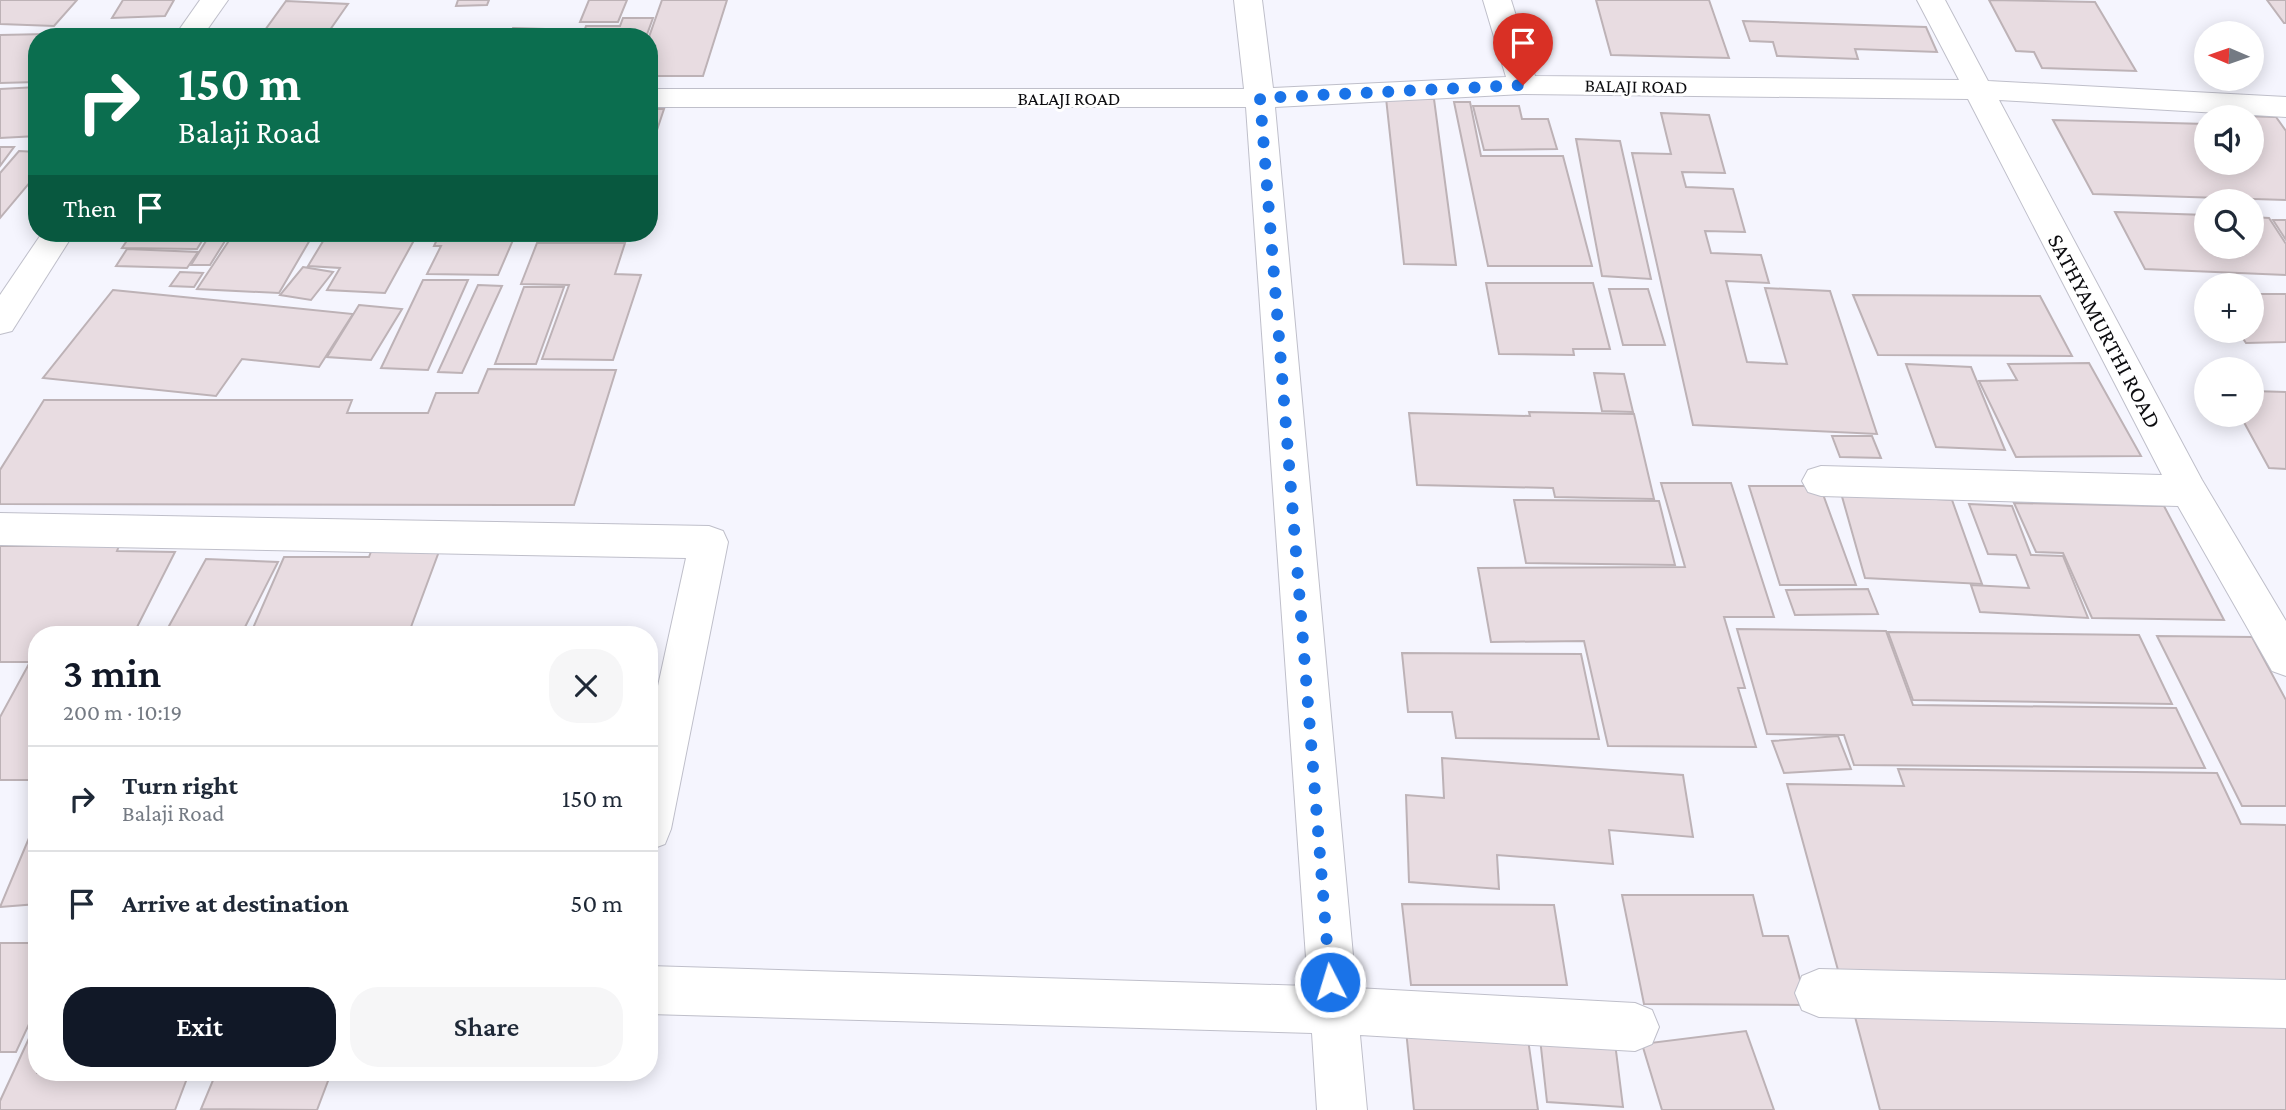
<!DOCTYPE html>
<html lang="en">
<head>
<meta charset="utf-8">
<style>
  body { margin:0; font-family:"Crimson Pro",serif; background:#f6f6f7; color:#1f2937; height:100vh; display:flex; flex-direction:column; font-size:26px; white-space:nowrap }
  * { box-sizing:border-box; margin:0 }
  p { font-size:23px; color:#747a83 }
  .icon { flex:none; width:38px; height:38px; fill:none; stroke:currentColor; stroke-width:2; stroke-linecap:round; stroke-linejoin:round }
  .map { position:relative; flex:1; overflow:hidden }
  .sheet { position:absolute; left:28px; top:626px; width:630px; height:455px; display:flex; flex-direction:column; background:#fff; border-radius:28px; box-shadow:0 4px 18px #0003 }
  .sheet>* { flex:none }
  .banner { position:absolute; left:28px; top:28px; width:630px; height:214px; border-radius:28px; box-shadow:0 4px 18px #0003; background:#0b6e4f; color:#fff; overflow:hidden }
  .needle { width:46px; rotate:272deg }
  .tools { position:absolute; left:2194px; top:21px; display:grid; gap:14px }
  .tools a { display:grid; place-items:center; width:70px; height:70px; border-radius:50%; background:#fff; box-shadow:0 4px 18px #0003; font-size:35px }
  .pin { position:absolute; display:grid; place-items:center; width:60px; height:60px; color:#fff; margin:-72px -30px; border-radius:50% 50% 50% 0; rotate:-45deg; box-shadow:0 0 7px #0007 }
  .pin .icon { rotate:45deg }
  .me { position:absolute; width:77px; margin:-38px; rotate:355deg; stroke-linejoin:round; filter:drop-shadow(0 0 5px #0008) }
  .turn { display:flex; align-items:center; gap:24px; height:147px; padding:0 35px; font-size:32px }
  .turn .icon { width:91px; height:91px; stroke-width:2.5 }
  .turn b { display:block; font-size:49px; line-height:60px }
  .then { display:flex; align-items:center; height:66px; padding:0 35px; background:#0003; gap:14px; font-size:26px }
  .round { display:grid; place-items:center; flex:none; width:74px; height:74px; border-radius:28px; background:#f6f6f7 }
  .overview { display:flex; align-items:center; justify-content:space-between; height:119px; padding:0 35px }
  h1 { font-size:42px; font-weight:600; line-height:52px; color:#111827 }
  .primary-button { display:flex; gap:14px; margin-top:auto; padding:14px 35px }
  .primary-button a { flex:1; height:80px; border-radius:28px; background:#111827; color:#fff; font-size:28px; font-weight:600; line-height:80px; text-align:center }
  .primary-button a+a { background:#f6f6f7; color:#1f2937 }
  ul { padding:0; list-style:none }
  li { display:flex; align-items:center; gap:21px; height:105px; padding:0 35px; border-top:2px solid #e0e1e3 }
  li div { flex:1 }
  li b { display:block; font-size:26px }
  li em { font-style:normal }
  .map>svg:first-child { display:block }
  .building { fill:#e8dce1; stroke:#bdb2b6; stroke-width:2 }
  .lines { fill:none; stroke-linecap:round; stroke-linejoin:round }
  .minor-casing { stroke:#bfbfca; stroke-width:2 }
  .major-casing { stroke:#bfbfca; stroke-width:2 }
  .minor { fill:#fff; fill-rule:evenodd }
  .major { fill:#fff; fill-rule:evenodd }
  .route { stroke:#1a73e8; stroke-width:12; stroke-dasharray:0 21.6 }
  .labels { text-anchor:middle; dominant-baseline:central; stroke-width:6; stroke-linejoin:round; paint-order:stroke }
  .far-street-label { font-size:19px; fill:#0d0d10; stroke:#fff }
  .street-label { font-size:23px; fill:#0d0d10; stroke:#fff }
</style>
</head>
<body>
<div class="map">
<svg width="2286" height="1110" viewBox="0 0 2286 1110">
  <rect width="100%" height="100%" fill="#f5f5fe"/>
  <g class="building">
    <polygon points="0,0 77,0 54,26 0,24"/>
    <polygon points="123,0 174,0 165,16 112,18"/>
    <polygon points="458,0 489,0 487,5 456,6"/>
    <polygon points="589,0 627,0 618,22 580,22"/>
    <polygon points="662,0 727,0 703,76 649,76 649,37"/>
    <polygon points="1596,0 1709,0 1729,58 1611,55"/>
    <polygon points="1989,0 2095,2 2136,71 2042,68 2034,52 2016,51"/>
    <polygon points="2267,0 2286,0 2286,23 2284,23"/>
    <polygon points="286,1 348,4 325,37 260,37"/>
    <polygon points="623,18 653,18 646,37 582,37 586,26 620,26"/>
    <polygon points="1743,21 1926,27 1937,52 1855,49 1858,59 1777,56 1773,42 1750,41"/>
    <polygon points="513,28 576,30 573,37 509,37"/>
    <polygon points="140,32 137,37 37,37 37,82 0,83 0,35"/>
    <polygon points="37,87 37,136 0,138 0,89"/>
    <polygon points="1386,98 1434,99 1456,265 1404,264"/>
    <polygon points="1454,102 1470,102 1481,156 1563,156 1592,266 1488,266"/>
    <polygon points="1473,106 1519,106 1522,119 1548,119 1557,149 1484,150"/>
    <polygon points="649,109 664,109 649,154"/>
    <polygon points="1661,113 1709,115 1725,173 1682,172 1686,187 1733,189 1745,232 1705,231 1711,253 1761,255 1769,283 1726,281 1747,362 1787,364 1765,288 1830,291 1877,434 1693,425 1632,153 1671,154"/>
    <polygon points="2242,116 2276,117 2286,131 2286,200 2093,194 2053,120 2207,124 2207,163 2252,163 2252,117"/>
    <polygon points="1576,139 1620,141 1651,279 1602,276"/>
    <polygon points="0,147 14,147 0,166"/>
    <polygon points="19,151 37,152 37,174 0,218 0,173"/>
    <polygon points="2115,212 2207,215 2207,247 2252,247 2252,217 2269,218 2286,244 2286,275 2145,269"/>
    <polygon points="2273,220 2286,220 2286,240"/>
    <polygon points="132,233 207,233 197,249 122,248"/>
    <polygon points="211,233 230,233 210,265 191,265"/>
    <polygon points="234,233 314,233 279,293 197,289"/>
    <polygon points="328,233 418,233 385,293 327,290 340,268 308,266"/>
    <polygon points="440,233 516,233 498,275 427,274 441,246 434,246"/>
    <polygon points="542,233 600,233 599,236 540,236"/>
    <polygon points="537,243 625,243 615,274 641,275 613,360 542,359 569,285 521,284"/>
    <polygon points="127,249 198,252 187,268 116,266"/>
    <polygon points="303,267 333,272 311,300 280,295"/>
    <polygon points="180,272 203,273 194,287 170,286"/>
    <polygon points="423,280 468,280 428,370 381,368"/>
    <polygon points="1486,283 1593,283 1610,349 1573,349 1574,355 1499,354"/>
    <polygon points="478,285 502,286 462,373 438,372"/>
    <polygon points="524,287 564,287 536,364 495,364"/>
    <polygon points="1609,289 1648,289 1665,345 1623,345"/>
    <polygon points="113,290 353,314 319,367 242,359 216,396 43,378"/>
    <polygon points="2252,294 2286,294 2286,342 2246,343 2238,331 2252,331"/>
    <polygon points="1853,295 2040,296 2072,356 1878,355"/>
    <polygon points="359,305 402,309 371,360 327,357"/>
    <polygon points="2089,363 2141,456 2016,457 1979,381 2017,380 2008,364"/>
    <polygon points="1906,364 1971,367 2005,450 1936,447"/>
    <polygon points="488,369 616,370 574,505 0,504 0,470 44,400 352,400 347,413 428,413 436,393 478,393"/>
    <polygon points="1594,373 1624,374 1633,412 1602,411"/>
    <polygon points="2252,391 2286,392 2286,469 2269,468 2240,415 2252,415"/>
    <polygon points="1529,412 1634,414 1654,499 1555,497 1553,488 1417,485 1409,413 1530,416"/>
    <polygon points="1832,436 1872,436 1881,458 1840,457"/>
    <polygon points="1661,483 1731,483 1774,617 1724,617 1745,688 1738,688 1756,747 1608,746 1584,641 1491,642 1478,568 1685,567"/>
    <polygon points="1749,486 1820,486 1856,585 1780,585"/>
    <polygon points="1841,493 1952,500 1982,584 1865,578"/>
    <polygon points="1514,500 1659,501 1675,565 1526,563"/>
    <polygon points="2014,503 2164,506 2224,620 2092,618 2063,553 2036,552"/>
    <polygon points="1969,504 2012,506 2031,555 2063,556 2088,618 1980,612 1971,585 2029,588 2016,555 1988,554"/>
    <polygon points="0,546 119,546 117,551 175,552 133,635 37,635 37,780 0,780 0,717 30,662 0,662"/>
    <polygon points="373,546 441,546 408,635 250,635 284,557 369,557"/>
    <polygon points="206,559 278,562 241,635 164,635"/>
    <polygon points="1868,589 1878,614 1795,615 1786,590"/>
    <polygon points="1737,629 1886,631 1913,705 2176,708 2205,768 1854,765 1844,735 1767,734"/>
    <polygon points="1888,632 2139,635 2172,704 1913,700"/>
    <polygon points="2157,636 2252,637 2286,700 2286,806 2242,806"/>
    <polygon points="1402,653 1581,654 1599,739 1456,738 1452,712 1408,712"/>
    <polygon points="1838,736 1851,769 1784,773 1772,741"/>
    <polygon points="1442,758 1683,775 1693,837 1609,830 1613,864 1497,855 1499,889 1409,882 1406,795 1444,798"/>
    <polygon points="1898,769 2217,773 2241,824 2286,825 2286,989 1841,981 1787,784 1904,786"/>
    <polygon points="37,819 37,904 0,907"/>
    <polygon points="1622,895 1753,895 1763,936 1788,936 1807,1005 1644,1004"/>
    <polygon points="1402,904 1554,905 1567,985 1411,985"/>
    <polygon points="0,943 37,943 37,1007 16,1052 0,1052"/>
    <polygon points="1854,1013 2286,1024 2286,1110 1880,1110"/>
    <polygon points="37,1021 37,1073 189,1073 175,1110 0,1110 0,1101"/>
    <polygon points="1406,1030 1527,1032 1538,1110 1414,1110"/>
    <polygon points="1746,1031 1774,1110 1662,1110 1642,1044"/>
    <polygon points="1540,1038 1615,1043 1623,1107 1547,1102"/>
    <polygon points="216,1073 331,1073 317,1110 201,1109"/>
  </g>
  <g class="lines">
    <g class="minor-casing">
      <g id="minor">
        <polygon points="1234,0 1262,0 1273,88 1506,77 1483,0 1511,0 1535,76 1959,80 1917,0 1945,0 1988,81 2286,97 2286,117 1999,100 2202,480 2286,621 2286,676 2272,671 2178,506 1821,496 1808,492 1802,481 1808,470 1821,466 2162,475 1968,99 1523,94 1275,107 1356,988 1635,1003 1652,1010 1659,1027 1652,1044 1635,1051 1360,1035 1367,1110 1317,1110 1312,1033 649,1014 649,966 1308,986 1246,107 649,107 649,89 1244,89"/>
        <polygon points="0,513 709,526 723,531 728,542 671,829 665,844 649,850 649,727 686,558 0,545"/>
        <polygon points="1819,969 2286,980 2286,1028 1819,1017 1802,1010 1795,993 1802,976"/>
      </g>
    </g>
    <g class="major-casing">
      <g id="major">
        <polygon points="200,0 228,0 202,37 174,37"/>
        <polygon points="42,233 74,233 12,331 0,334 0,295"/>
      </g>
    </g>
    <use href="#minor" class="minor"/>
    <use href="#major" class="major"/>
  </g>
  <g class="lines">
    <polyline class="route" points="1330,982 1260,98 1523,85"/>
  </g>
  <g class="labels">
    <g class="far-street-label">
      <text transform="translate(1636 86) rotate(1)">BALAJI ROAD</text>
      <text x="1069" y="98">BALAJI ROAD</text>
    </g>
    <g class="street-label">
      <text transform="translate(2105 331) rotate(62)">SATHYAMURTHI ROAD</text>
    </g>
  </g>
</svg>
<div class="tools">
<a><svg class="needle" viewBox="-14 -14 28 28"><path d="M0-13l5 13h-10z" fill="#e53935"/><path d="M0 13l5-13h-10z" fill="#747a83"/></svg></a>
<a><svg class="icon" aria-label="sound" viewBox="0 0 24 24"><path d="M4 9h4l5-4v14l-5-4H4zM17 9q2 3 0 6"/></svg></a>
<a><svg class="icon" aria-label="search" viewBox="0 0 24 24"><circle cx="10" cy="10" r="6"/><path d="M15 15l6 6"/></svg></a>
<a>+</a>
<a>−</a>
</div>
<div class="pin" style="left:1523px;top:85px;background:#d93025"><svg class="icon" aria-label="arrive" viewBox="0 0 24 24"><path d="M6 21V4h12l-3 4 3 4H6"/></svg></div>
<svg class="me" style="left:1330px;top:982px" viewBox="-20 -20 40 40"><circle r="17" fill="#1a73e8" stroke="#fff" stroke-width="3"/><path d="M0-11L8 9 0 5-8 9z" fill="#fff"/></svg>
<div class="banner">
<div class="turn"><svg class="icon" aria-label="right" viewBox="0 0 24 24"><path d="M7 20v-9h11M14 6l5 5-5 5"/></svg><div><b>150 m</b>Balaji Road</div></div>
<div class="then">Then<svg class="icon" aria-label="arrive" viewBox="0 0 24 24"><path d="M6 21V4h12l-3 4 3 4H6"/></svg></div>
</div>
<section class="sheet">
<div class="overview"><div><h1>3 min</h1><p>200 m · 10:19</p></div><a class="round"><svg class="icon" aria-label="close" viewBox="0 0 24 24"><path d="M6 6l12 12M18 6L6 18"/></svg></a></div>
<ul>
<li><svg class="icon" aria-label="right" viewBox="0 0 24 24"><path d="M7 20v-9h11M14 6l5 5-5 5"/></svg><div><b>Turn right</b><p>Balaji Road</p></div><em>150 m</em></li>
<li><svg class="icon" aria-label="arrive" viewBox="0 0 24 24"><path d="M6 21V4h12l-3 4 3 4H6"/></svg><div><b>Arrive at destination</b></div><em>50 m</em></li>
</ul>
<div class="primary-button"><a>Exit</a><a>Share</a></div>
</section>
</div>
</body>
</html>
